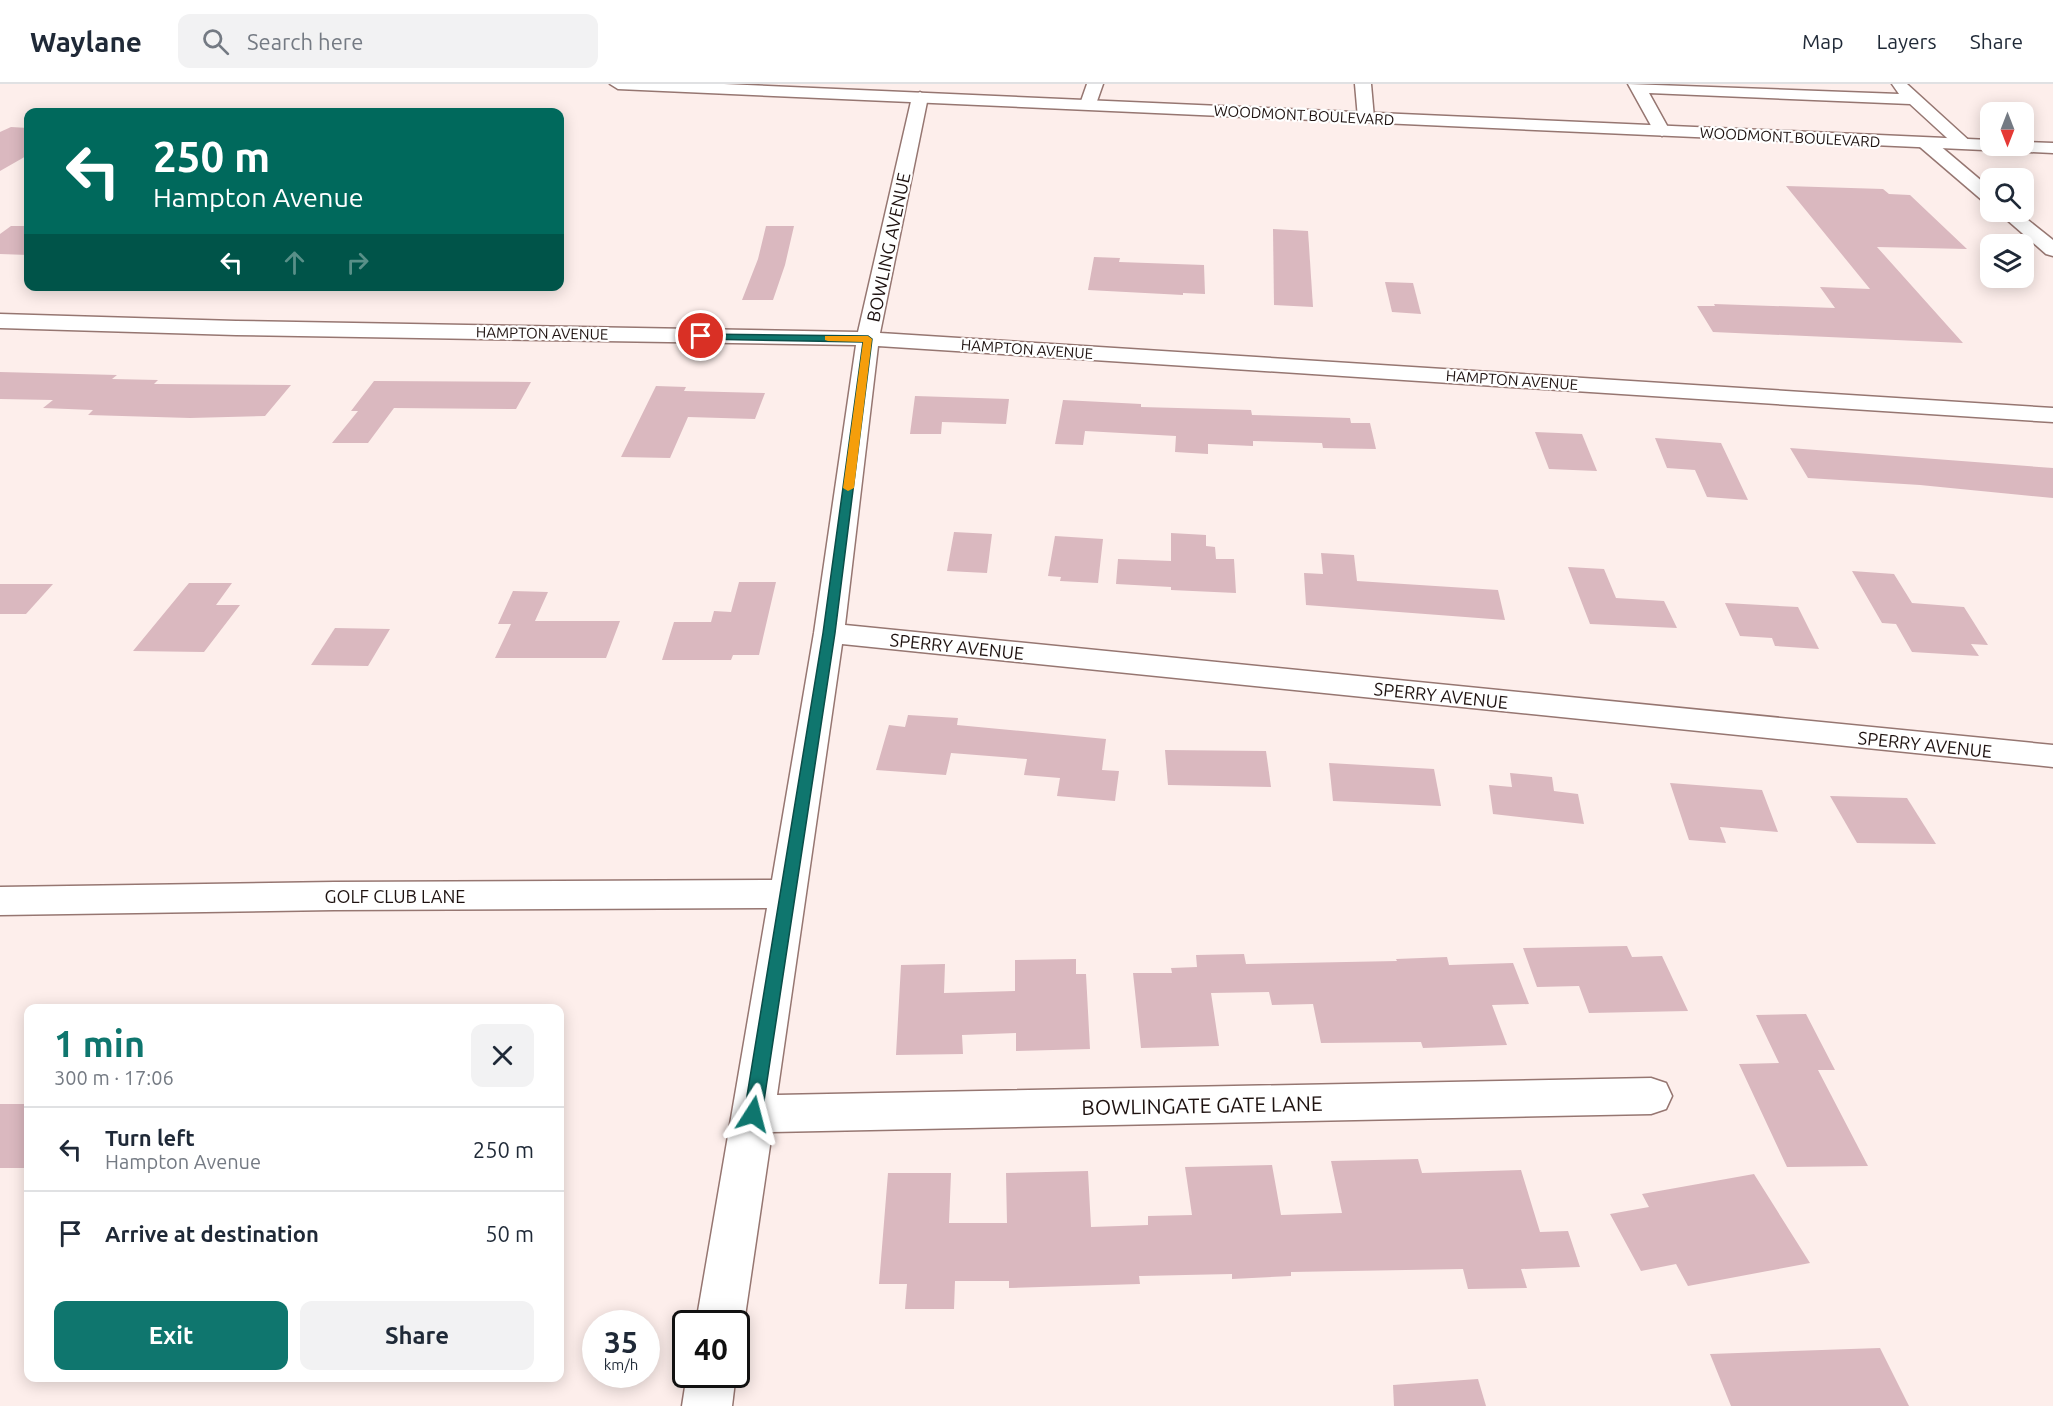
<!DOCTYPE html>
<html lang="en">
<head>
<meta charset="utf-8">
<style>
  body { margin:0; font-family:Ubuntu,sans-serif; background:#f2f2f3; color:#1f2937; height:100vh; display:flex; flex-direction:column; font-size:22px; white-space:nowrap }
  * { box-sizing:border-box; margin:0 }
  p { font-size:20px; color:#747a83 }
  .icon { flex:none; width:33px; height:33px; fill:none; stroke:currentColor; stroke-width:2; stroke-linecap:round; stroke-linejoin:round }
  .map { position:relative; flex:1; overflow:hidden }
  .drawer { position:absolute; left:24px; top:920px; width:540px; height:378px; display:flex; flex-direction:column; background:#fff; border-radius:12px; box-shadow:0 3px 15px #0003 }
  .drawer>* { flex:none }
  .hud { position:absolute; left:24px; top:24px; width:540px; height:183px; border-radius:12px; box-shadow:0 3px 15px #0003; background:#00695c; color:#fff; overflow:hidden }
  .needle { width:39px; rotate:180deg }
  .tools { position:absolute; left:1980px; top:18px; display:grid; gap:12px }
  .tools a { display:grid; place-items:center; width:54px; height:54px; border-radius:12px; background:#fff; box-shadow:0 3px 15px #0003; font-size:30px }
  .speed { position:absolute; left:582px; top:1226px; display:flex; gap:12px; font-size:30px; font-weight:700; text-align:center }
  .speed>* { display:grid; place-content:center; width:78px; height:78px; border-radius:50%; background:#fff; box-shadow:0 3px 15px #0003; line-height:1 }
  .speed small { font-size:15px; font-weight:400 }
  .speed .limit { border:3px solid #111; border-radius:9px; background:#fff; color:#111 }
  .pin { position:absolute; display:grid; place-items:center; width:51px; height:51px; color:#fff; margin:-26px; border:3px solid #fff; border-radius:50%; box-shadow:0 2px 6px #0007 }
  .me { position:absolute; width:66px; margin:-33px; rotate:9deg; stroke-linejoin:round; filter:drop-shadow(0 0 4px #0008) }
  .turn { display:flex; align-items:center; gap:21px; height:126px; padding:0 30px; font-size:27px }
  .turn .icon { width:78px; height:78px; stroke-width:2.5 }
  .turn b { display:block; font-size:42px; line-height:51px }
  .lanes { display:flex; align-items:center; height:57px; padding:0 30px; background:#0003; justify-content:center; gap:30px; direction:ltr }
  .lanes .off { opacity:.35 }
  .round { display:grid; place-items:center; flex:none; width:63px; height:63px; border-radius:12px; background:#f2f2f3 }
  .headline { display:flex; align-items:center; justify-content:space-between; height:102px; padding:0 30px }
  h1 { font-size:36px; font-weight:700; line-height:45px; color:#0f766e }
  .cta { display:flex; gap:12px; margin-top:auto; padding:12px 30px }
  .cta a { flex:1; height:69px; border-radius:12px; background:#0f766e; color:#fff; font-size:24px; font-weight:700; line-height:69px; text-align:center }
  .cta a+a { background:#f2f2f3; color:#1f2937 }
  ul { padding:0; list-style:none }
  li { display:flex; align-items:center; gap:18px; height:84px; padding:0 30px; border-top:2px solid #e0e1e3 }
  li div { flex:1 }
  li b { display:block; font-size:22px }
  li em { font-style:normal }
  header { display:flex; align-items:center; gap:36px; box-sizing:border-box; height:84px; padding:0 30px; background:#fff; border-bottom:2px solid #e0e1e3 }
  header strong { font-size:28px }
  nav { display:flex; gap:33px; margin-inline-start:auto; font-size:21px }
  .search { width:420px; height:54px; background:#f2f2f3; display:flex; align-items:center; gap:15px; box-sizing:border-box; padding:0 21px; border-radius:12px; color:#747a83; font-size:22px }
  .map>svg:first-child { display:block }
  .building { fill:#dab8bf }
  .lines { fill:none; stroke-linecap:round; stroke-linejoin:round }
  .minor-casing { stroke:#967671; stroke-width:3 }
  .major-casing { stroke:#967671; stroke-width:3 }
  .minor { fill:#fff; fill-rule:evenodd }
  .major { fill:#fff; fill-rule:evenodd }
  .route { fill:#0f766e; stroke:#0a4d48; stroke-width:1.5 }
  .slow { fill:#f59e0b }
  .labels { text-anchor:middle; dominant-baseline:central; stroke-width:4.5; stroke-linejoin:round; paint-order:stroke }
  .far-street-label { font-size:15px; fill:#1e1210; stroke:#fff }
  .street-label { font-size:18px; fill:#1e1210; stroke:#fff }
  .near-street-label { font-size:21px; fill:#1e1210; stroke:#fff }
</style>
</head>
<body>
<header>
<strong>Waylane</strong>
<div class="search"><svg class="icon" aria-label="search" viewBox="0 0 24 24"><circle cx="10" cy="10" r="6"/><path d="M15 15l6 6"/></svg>Search here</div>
<nav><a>Map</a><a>Layers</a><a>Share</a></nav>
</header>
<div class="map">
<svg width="2053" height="1322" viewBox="0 0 2053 1322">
  <rect width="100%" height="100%" fill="#fdeeeb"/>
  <g class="building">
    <polygon points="11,43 28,44 28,71 0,87 0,48"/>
    <polygon points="1786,102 1883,105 1889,110 1910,111 1967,165 1877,163 1963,259 1713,248 1697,222 1715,222 1714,220 1835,224 1820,203 1870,205"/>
    <polygon points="11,142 28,142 28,171 0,170 0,150"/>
    <polygon points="766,142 794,142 785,181 773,216 742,216 758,175"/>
    <polygon points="1273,145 1308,147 1313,223 1274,221"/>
    <polygon points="1094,173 1120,174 1119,178 1204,181 1205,210 1183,209 1183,211 1088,206"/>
    <polygon points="1385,198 1413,199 1421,230 1392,228"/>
    <polygon points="0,288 117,291 112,295 158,296 154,300 291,301 265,332 190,334 88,331 93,326 43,324 53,316 0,315"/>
    <polygon points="374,297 531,298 516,325 394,324 368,359 332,359 358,327 351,327"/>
    <polygon points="656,302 686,303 684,307 765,309 755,335 688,333 670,374 621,373"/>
    <polygon points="915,312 1009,315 1006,340 942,338 941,350 910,350"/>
    <polygon points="1063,316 1141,320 1141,323 1251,326 1252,331 1350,334 1351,339 1370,339 1376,365 1323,364 1322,359 1253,357 1253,362 1208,360 1208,370 1175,368 1176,352 1085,347 1083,361 1055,360"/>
    <polygon points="1535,348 1582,350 1597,387 1549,385"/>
    <polygon points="1655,354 1721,359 1748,416 1707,413 1695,386 1667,384"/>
    <polygon points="1790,364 2053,384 2053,414 1920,401 1808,394"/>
    <polygon points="954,448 992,450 987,489 947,487"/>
    <polygon points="1171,449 1206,451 1206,462 1215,463 1216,475 1234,475 1236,509 1171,506 1171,503 1116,500 1118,475 1171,477"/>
    <polygon points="1055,452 1103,455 1098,499 1060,497 1061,493 1048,492"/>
    <polygon points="1321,469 1354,471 1357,497 1498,506 1505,536 1306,521 1304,489 1323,490"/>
    <polygon points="1568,483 1604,485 1616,514 1664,517 1677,544 1590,540"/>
    <polygon points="1852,487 1894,490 1912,519 1964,523 1988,561 1971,560 1979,572 1912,568 1896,540 1882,539"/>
    <polygon points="739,498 776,498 759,571 733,571 731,576 662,576 674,538 711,538 714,527 731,528"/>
    <polygon points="189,499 232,499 216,521 240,521 204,568 133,567"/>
    <polygon points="0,500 53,500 26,530 0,530"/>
    <polygon points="513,507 548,508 535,537 620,537 606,574 495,574 511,540 498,540"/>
    <polygon points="1725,519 1798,523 1819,565 1775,562 1772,554 1740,552"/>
    <polygon points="335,544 390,545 368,582 311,581"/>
    <polygon points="908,631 958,634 957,641 1106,655 1102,686 1119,687 1115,717 1057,712 1060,694 1024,691 1027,675 951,669 946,691 876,686 889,641 905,643"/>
    <polygon points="1165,666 1266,667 1271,703 1168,701"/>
    <polygon points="1329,679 1434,685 1441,722 1333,717"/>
    <polygon points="1510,689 1552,693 1554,707 1578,710 1584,740 1493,730 1489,701 1512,703"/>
    <polygon points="1670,699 1762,706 1778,748 1720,743 1726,759 1689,756"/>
    <polygon points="1830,712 1907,714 1936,760 1857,759"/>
    <polygon points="1627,862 1632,873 1662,872 1688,927 1589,929 1579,902 1537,903 1523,864"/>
    <polygon points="1244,870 1246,880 1397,877 1396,875 1447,873 1449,881 1513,879 1529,920 1492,921 1507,961 1423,964 1421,958 1321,959 1313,920 1272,921 1269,908 1211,909 1219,962 1141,964 1133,889 1172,889 1171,884 1197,883 1196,871"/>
    <polygon points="1076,875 1076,890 1086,890 1090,965 1016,967 1016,949 962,951 963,970 896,971 901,881 945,880 944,909 1015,907 1015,876"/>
    <polygon points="1806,930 1835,986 1818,986 1868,1082 1787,1083 1739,980 1779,979 1756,931"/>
    <rect x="0" y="1020" width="28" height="64"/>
    <polygon points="1418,1075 1422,1089 1521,1086 1540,1148 1568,1147 1580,1183 1521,1185 1527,1204 1468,1205 1463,1185 1291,1188 1291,1192 1232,1195 1232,1190 1139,1192 1140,1200 1009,1204 1009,1197 955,1197 954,1225 905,1225 907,1200 879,1200 888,1089 951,1089 949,1139 1007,1139 1006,1089 1088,1087 1091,1143 1148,1141 1148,1132 1192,1131 1185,1083 1272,1081 1281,1131 1342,1129 1331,1077"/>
    <polygon points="1754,1090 1810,1179 1688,1202 1676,1180 1641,1187 1610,1130 1649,1123 1642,1110"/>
    <polygon points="1880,1264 1909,1322 1731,1322 1710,1270"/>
    <polygon points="1478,1295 1486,1322 1394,1322 1393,1301"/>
  </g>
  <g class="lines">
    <g class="minor-casing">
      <g id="minor">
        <polygon points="1087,0 1103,0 1096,20 1088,25 1080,20"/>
        <polygon points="1355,0 1371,0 1374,34 1372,37 1360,37 1358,34"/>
        <polygon points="1628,0 1899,10 1892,0 1907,0 1973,60 1970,64 1958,64 1910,20 1649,9 1670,47 1662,52 1654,47"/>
        <polygon points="920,8 928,13 880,249 2053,324 2053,338 878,262 845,541 2053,661 2053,683 842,560 777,1011 1651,994 1666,999 1672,1012 1666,1025 1651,1030 772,1048 744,1239 736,1256 736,1239 696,1239 767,824 334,826 0,831 0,803 334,798 772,796 814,549 856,261 236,251 0,244 0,230 236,237 858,248 912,13"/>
        <polygon points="1926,54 1932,55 1990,104 1990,118 1983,117 1920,63 1917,59 1920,55"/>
        <polygon points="1998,128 2018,128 2053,156 2053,172 2046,170"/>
        <polygon points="687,1290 736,1289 732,1322 682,1322"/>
      </g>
    </g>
    <g class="major-casing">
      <polygon id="major" points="610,0 724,0 1990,56 1990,62 2024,62 2024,58 2053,59 2053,69 618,5"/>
    </g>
    <use href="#minor" class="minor"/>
    <use href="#major" class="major"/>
  </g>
  <polygon class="route" points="698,250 868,252 872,255 835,549 762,1030 760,1035 753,1038 747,1035 744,1030 823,549 863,258 701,255 698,254"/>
  <polygon class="slow" points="825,252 868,252 872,255 854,404 848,407 843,404 863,258 828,257 825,256"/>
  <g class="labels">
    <g class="far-street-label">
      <text transform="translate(1304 31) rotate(3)">WOODMONT BOULEVARD</text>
      <text transform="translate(1790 53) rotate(3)">WOODMONT BOULEVARD</text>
      <text transform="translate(542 249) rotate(1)">HAMPTON AVENUE</text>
      <text transform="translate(1027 265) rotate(4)">HAMPTON AVENUE</text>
      <text transform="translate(1512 296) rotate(4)">HAMPTON AVENUE</text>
    </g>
    <g class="street-label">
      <text transform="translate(888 163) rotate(-78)">BOWLING AVENUE</text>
      <text transform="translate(957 562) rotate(6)">SPERRY AVENUE</text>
      <text transform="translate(1441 611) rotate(6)">SPERRY AVENUE</text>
      <text transform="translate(1925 660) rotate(6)">SPERRY AVENUE</text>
      <text x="395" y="812">GOLF CLUB LANE</text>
    </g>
    <g class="near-street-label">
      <text transform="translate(1202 1021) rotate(-1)">BOWLINGATE GATE LANE</text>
    </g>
  </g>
</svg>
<div class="tools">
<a><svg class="needle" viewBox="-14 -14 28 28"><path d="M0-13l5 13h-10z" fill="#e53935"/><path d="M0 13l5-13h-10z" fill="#747a83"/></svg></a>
<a><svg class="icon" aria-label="search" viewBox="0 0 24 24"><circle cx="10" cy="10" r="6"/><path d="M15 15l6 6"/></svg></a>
<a><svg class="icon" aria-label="layers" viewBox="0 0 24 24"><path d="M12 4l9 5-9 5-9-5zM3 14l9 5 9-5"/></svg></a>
</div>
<div class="speed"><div>35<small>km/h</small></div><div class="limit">40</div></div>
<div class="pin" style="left:701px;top:252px;background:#d93025"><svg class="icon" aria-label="arrive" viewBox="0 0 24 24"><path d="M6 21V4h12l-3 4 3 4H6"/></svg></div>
<svg class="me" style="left:753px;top:1030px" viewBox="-20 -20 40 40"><path d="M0-17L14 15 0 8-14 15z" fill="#0f766e" stroke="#fff" stroke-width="4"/></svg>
<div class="hud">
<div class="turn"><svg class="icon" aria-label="left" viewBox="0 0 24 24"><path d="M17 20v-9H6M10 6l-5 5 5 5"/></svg><div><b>250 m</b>Hampton Avenue</div></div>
<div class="lanes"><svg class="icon" aria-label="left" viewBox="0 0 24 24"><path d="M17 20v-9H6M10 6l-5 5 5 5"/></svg><svg class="icon off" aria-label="ahead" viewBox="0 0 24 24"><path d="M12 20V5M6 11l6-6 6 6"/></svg><svg class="icon off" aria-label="right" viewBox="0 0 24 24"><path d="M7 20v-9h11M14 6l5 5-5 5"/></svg></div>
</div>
<section class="drawer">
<div class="headline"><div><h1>1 min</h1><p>300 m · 17:06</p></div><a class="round"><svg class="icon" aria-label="close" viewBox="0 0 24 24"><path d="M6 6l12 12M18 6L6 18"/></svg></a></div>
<ul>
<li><svg class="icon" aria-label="left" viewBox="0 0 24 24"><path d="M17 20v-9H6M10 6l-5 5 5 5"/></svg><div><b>Turn left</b><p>Hampton Avenue</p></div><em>250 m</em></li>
<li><svg class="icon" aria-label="arrive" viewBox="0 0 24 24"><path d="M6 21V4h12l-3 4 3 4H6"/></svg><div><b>Arrive at destination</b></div><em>50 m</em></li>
</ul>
<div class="cta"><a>Exit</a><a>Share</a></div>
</section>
</div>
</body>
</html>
